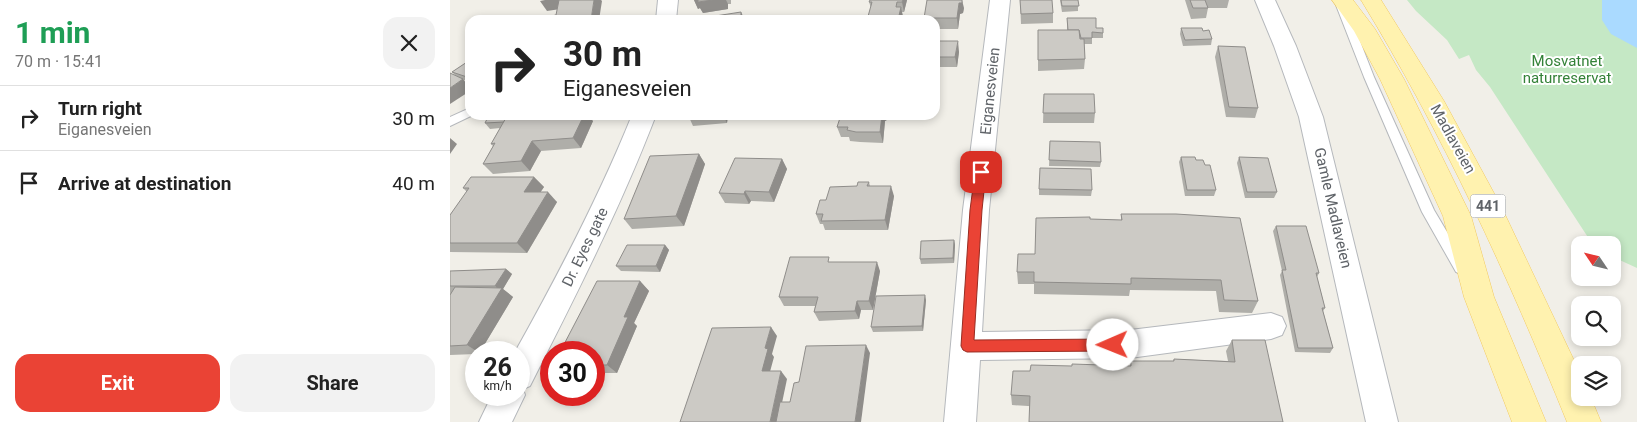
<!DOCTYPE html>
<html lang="en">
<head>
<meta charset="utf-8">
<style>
  body { margin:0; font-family:Roboto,sans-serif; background:#f2f2f2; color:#222; height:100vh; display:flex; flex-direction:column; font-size:19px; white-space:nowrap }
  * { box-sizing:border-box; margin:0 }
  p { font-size:16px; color:#767676 }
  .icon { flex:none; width:28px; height:28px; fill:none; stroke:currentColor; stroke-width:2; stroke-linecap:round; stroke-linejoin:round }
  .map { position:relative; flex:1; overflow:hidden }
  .details { display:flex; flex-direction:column; background:#fff; width:450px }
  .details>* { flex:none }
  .top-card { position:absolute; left:15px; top:15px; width:475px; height:105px; border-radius:15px; box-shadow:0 2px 8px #0003; background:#fff; color:#222; overflow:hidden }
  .needle { width:32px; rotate:305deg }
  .buttons { position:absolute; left:1121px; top:236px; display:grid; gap:10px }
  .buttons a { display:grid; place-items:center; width:50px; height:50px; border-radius:10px; background:#fff; box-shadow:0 2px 8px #0003; font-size:25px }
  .speed { position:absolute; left:15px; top:341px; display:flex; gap:10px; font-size:25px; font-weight:700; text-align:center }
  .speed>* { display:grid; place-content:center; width:65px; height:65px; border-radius:50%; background:#fff; box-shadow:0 2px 8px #0003; line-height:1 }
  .speed small { font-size:12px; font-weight:400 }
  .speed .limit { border:8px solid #d22; background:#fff; color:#111 }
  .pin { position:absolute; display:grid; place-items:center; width:42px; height:42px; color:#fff; margin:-21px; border-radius:10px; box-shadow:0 2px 8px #0006 }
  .me { position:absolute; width:55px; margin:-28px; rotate:269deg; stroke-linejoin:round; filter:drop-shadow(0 0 4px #0008) }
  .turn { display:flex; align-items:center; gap:18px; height:105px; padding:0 15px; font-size:22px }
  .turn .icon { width:65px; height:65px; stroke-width:2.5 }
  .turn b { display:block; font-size:35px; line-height:42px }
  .round { display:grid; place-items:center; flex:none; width:52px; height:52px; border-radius:15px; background:#f2f2f2 }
  .summary { display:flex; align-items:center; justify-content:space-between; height:85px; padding:0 15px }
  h1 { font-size:30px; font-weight:700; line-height:38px; color:#1e9e55 }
  .action { display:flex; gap:10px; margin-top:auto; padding:10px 15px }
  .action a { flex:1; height:58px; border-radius:15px; background:#ea4335; color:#fff; font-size:20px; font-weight:700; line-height:58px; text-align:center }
  .action a+a { background:#f2f2f2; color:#222 }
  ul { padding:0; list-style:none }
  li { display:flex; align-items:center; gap:15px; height:65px; padding:0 15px; border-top:1px solid #e0e0e0 }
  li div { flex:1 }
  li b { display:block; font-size:19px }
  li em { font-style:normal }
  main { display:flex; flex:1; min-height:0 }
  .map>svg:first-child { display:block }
  .green { fill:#c5e8c5 }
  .water { fill:#aadaff }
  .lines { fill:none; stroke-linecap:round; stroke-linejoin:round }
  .service-casing { stroke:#b5b8bc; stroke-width:2 }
  .minor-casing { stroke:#b5b8bc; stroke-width:2 }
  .primary-casing { stroke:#f2c960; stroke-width:1 }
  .service { fill:#fff; fill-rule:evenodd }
  .minor { fill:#fff; fill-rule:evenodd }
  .primary { fill:#fff2af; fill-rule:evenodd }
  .wall { fill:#afaea9 }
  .shaded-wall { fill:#8f8d8a }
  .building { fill:#cccac5; stroke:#8f8d8a }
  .route { fill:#ea4335; stroke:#982c22 }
  .labels { text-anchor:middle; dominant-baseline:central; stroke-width:4; stroke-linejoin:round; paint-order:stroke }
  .shield { fill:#fff; stroke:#8f9295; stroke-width:1 }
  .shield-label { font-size:14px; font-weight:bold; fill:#5f6368 }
  .park-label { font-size:15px; fill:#348238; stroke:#fff }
  .street-label { font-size:15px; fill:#5f6368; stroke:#fff }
</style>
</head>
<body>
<main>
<section class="details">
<div class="summary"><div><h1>1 min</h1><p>70 m · 15:41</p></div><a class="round"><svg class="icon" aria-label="close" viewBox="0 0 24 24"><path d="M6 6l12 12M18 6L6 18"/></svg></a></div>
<ul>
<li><svg class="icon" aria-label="right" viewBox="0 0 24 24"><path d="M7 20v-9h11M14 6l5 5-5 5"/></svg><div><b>Turn right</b><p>Eiganesveien</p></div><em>30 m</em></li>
<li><svg class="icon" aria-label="arrive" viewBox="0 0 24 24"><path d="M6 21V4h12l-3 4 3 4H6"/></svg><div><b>Arrive at destination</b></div><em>40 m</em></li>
</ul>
<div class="action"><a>Exit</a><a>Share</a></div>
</section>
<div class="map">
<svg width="1187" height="422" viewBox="0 0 1187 422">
  <rect width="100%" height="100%" fill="#f1efe8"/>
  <polygon class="green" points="957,0 1187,0 1187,268 1163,257 1162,245 1143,245 1040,87 1026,70 1019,55 1009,59 997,40 966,11"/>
  <polygon class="water" points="1152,0 1187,0 1187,48 1161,34 1152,20"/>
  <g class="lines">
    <g class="service-casing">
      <g id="service">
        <polygon points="884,0 894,0 924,77 984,210 1016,264 1018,268 1016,272 1011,274 1006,272 972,212 914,77"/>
        <polygon points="20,108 20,115 23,115 0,126 0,117"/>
      </g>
    </g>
    <g class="minor-casing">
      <g id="minor">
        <polygon points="208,0 228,0 226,20 206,20"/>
        <polygon points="540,0 560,0 539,210 532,332 680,330 821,313 832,317 836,326 832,335 821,339 680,358 530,360 526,422 494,422 513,210"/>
        <polygon points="805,0 825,0 846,46 873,117 948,422 916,422 849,117 824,46"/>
        <path d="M182,115H206C170,209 125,297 80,386L73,389L75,395L62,422H29L42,395H69V352H65C108,275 149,197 182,115Z"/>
      </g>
    </g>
    <g class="primary-casing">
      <g id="primary">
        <polygon points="882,0 903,0 925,29 954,79 1021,216 1044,297 1096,422 1062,422 1014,297 993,216 930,79 904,31"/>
        <path d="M911,0H931L994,101L1051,206L1130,373V398H1141L1151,422H1117C1058,276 993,134 911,0Z"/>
      </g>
    </g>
    <use href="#service" class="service"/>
    <use href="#minor" class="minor"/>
    <use href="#primary" class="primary"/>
  </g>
  <g class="wall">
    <polygon points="244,0 281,0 281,4 278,4 278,9 253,13 250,8 248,9"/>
    <polygon points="420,0 457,0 454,12 452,12 453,17 452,20 417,20 421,8 419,2"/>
    <polygon points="570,0 603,13 603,23 571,24"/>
    <polygon points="610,0 628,0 628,11 612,12"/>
    <polygon points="735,0 779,0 777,8 758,8 756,18 741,19"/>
    <polygon points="514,8 513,13 510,14 508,29 485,29 485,20 474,20 474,18"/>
    <polygon points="617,18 653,33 653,38 642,38 642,44 634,44 635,59 634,69 588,71 588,30 617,30"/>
    <polygon points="731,28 753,31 762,39 761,45 733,46 730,34"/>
    <polygon points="485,41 509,52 507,67 485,67 485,68"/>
    <polygon points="768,46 808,108 805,118 776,117 765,57"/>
    <polygon points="20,60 20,82 11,79 20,88 20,91 2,72"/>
    <polygon points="594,94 645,113 644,123 593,123"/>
    <polygon points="39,115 143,121 131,148 91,151 80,171 43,174 33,164 43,146 41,144 50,128 40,129 35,123"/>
    <polygon points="238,115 281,115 278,115 277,123 243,126"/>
    <polygon points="445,116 435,121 433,143 410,142 400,141 399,137 391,137 387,127"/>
    <polygon points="600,141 651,162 650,167 599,166"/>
    <polygon points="249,154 255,164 234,226 182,229 174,219"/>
    <polygon points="731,157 746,160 755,165 766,190 764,196 735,196 729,162"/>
    <polygon points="789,157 827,192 824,198 795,198 787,163"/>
    <polygon points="332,159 337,169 324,202 301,201 299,204 275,203 269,193"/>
    <polygon points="84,177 94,187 90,192 107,202 77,253 0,252 0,215 17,192 13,188"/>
    <polygon points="419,182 420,186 444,196 438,230 375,230 373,224 370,224 366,214 376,200"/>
    <polygon points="589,189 642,190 641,196 589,195"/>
    <polygon points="671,214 808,301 802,313 769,312 766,291 680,290 679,296 584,294 584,284 568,284 567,272 585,254 640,219 671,220"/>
    <polygon points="826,226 869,273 867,277 875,308 873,311 883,348 880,353 845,352 830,275 832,271 823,231"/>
    <polygon points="504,240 505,245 504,263 471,264 470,259"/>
    <polygon points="215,245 219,250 210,272 171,271 166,266"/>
    <polygon points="381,262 430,271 423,310 411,310 409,319 369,321 364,312 365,306 334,306 329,297"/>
    <polygon points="56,269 62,274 53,289 63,297 30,352 26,352 26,354 0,355 0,271"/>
    <polygon points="190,281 199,291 184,323 187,326 167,373 144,373 144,352"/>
    <polygon points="476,300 473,331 423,332 421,327"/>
    <polygon points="782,340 833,422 562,405 561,395 580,371 680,366 681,361 723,361 724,359 778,361 776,351"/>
  </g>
  <g class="shaded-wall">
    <polygon points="95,0 111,0 117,8 97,11 90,1"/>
    <polygon points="144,0 151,0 152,1 149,20 141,20"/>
    <polygon points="244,0 276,0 278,4 278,9 253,13 250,8 248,9"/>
    <polygon points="453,0 457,0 454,12 452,2"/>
    <polygon points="512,0 514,8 513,13 510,14 508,29 507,18 509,3"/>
    <polygon points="451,7 453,17 452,20 448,20"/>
    <polygon points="291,12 295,20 287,20"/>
    <polygon points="508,41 509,52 507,67 505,57"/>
    <polygon points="13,79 20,88 20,91 0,104 0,88"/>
    <polygon points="134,115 138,115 143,121 131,148 123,138"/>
    <polygon points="273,115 278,115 277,123"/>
    <polygon points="432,115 445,115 435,121 433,143 430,132"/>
    <polygon points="0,138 7,144 0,154"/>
    <polygon points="82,141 91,151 80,171 71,161"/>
    <polygon points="249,154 255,164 234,226 226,216"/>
    <polygon points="332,159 337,169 324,202 319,192"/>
    <polygon points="84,177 94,187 84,202 74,192"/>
    <polygon points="441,186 444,196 438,230 435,220"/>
    <polygon points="295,191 301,201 299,204 294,194"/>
    <polygon points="98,192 107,202 77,253 67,243"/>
    <polygon points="504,240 505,245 504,263 503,258"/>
    <polygon points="215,245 219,250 210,272 206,266"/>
    <polygon points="427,262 430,271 423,310 419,301"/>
    <polygon points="56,269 62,274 53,289 63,297 30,352 28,352 17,345 50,291 45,286"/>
    <polygon points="190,281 199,291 184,323 187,326 167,373 157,365 174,317"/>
    <polygon points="475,295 476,300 473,331 472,326"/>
    <polygon points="407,301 411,310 409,319 405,311"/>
    <polygon points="321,327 327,336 322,354 324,357 318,379 312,371 315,348"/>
    <polygon points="416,345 420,353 411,422 405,422"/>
    <polygon points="331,371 337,379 328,422 320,422"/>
  </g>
  <g class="building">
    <polygon points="109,0 144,0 141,20 97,20 97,17 106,15"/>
    <polygon points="248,0 263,0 248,2"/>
    <polygon points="420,0 453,0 452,2 447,2 446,7 451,7 448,20 417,20 422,2 419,2"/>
    <polygon points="477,0 512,0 512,3 509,3 507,18 474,18"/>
    <polygon points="570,0 602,0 603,13 571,14"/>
    <polygon points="611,0 628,0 629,6 612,6"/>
    <polygon points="740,0 755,0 758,8 743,8"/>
    <polygon points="291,12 291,19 259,20 259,17"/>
    <polygon points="617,18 646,18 646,28 653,28 653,33 642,32 642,38 631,38 629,30 618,30"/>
    <polygon points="731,28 752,28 753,31 759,30 762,39 735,40"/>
    <polygon points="588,30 629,30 630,39 634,39 635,59 588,60"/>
    <polygon points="485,41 508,41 505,57 485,57"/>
    <polygon points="768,46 795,47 808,108 779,107"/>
    <polygon points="20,60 20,78 2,72"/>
    <polygon points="0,73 13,79 0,88"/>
    <polygon points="594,94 644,94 645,113 593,113"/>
    <polygon points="39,115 68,115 57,116 54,122 35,123"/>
    <polygon points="77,115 134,115 123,138 82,141 71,161 33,164 45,143 41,144 57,116"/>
    <polygon points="391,115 432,115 430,132 406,132 397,130 398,127 387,127"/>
    <polygon points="600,141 650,142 651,162 599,160"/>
    <polygon points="249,154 226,216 174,219 200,156"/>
    <polygon points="731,157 745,157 746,160 753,160 755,165 760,165 766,190 737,190"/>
    <polygon points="789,157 818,158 827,192 797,192"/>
    <polygon points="285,158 332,159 319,192 295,191 294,194 269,193"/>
    <polygon points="590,168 641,169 642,190 589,189"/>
    <polygon points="21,177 84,177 74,192 98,192 67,243 0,243 0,215 19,188 13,188"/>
    <polygon points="408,182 419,182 417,186 441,186 435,220 371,221 373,214 366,214 370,200 376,200 380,187 407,186"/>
    <polygon points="671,214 726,214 790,218 808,301 774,300 771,280 681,278 681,284 584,282 584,272 567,272 568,254 585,254 586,218 640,217 640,219 672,220"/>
    <polygon points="826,226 856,226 869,273 866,273 875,308 872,308 883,348 848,348 832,270 836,270"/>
    <polygon points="504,240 503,258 470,259 471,241"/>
    <polygon points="177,245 215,245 206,266 166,266"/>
    <polygon points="340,257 379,257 378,262 427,262 419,301 407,301 405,311 364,312 368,297 329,297"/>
    <polygon points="56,269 45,286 0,286 0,271"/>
    <polygon points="147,281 190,281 174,317 178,317 157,365 144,365 144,352 110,352"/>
    <polygon points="5,287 52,288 17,345 0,346 0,295"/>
    <polygon points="475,295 472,326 421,327 426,296"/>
    <polygon points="321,327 315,348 318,349 312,371 331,371 320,422 230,422 262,328"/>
    <polygon points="782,340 815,340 833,422 579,422 580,396 561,395 563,371 580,371 581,365 622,366 622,364 681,366 681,361 724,361 724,359 785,362"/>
    <polygon points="416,345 405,422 326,422 330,402 340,402 344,383 349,382 356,346"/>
  </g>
  <polygon class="route" points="531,168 536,172 532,210 524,340 663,339 667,340 669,345 667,349 663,351 517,352 513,350 511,346 520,210 525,172"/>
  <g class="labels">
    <rect class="shield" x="1020.5" y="194.5" width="35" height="23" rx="4"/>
    <g class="shield-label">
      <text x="1038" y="206">441</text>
    </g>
    <g class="park-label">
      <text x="1117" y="61">Mosvatnet<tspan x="1117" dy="17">naturreservat</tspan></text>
    </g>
    <g class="street-label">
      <text transform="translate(540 91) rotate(-84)">Eiganesveien</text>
      <text transform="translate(1003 139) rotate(61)">Madlaveien</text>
      <text transform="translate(883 208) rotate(77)">Gamle Madlaveien</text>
      <text transform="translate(135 247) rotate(-64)">Dr. Eyes gate</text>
    </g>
  </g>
</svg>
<div class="buttons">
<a><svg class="needle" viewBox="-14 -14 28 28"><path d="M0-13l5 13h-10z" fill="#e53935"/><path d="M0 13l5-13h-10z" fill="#767676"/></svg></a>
<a><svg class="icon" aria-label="search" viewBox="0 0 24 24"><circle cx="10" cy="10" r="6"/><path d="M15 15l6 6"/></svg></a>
<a><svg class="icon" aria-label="layers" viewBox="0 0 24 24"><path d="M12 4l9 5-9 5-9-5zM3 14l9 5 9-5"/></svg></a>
</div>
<div class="speed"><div>26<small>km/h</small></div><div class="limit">30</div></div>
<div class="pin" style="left:531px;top:172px;background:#d93025"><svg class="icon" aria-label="arrive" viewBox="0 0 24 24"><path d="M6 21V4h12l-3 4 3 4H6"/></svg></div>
<svg class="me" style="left:663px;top:345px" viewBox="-20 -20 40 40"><circle r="19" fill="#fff"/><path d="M0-13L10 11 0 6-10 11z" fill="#ea4335"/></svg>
<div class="top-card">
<div class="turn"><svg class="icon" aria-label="right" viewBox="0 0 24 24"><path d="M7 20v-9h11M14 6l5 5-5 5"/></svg><div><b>30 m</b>Eiganesveien</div></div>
</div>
</div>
</main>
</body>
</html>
